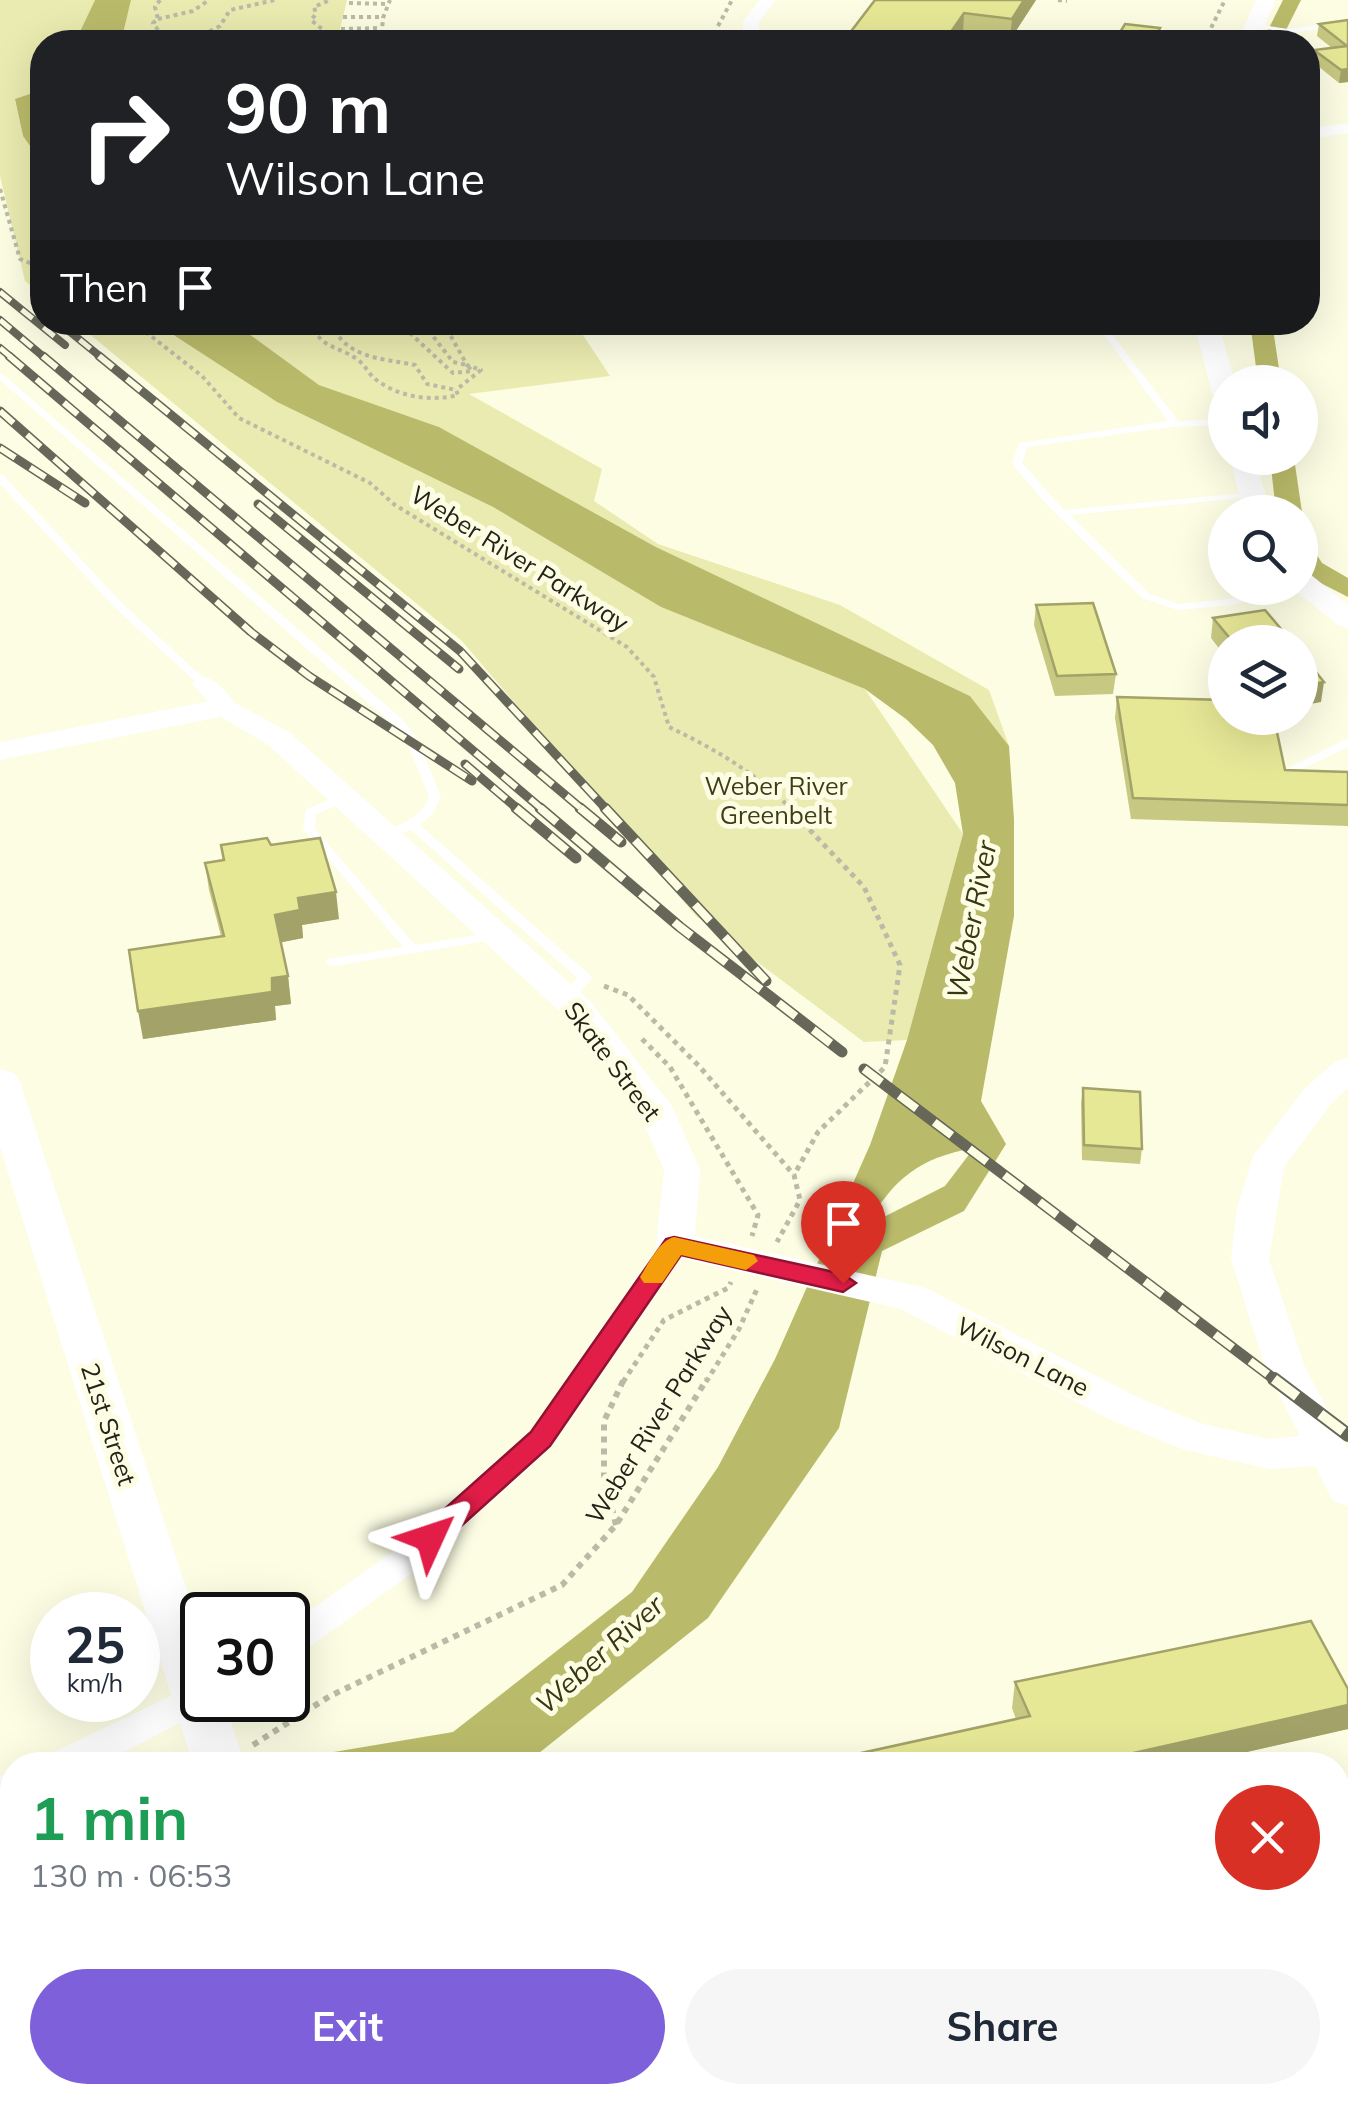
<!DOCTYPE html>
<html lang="en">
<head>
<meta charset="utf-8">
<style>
  body { margin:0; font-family:Mulish,sans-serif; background:#f6f6f7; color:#1f2937; height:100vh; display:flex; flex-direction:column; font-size:38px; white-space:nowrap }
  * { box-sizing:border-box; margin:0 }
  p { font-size:32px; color:#747a83 }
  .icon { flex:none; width:55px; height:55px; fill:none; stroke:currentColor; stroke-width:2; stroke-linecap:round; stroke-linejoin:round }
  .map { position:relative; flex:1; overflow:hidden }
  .details { position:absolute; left:0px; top:1752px; width:1350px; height:352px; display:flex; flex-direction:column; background:#fff; border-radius:40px 40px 0 0; box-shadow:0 10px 40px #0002 }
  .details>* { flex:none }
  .guide { position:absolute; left:30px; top:30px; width:1290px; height:305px; border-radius:40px; box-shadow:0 10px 40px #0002; background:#202124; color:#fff; overflow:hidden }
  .fabs { position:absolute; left:1208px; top:365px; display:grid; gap:20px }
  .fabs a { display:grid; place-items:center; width:110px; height:110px; border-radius:50%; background:#fff; box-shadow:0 10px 40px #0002; font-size:50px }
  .speed { position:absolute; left:30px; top:1592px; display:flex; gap:20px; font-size:50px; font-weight:700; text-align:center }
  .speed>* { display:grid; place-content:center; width:130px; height:130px; border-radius:50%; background:#fff; box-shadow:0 10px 40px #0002; line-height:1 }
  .speed small { font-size:25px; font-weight:400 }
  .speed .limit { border:5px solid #111; border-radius:15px; background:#fff; color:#111 }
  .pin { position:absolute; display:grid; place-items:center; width:85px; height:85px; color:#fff; margin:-102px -42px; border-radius:50% 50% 50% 0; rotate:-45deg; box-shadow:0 0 10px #0007 }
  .pin .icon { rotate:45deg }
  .me { position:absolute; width:110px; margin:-55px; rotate:48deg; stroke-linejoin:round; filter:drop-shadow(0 0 8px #0008) }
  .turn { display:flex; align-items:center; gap:35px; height:210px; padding:0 30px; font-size:45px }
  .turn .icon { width:130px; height:130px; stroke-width:2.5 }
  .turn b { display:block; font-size:70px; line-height:85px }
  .then { display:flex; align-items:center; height:95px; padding:0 30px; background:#0003; gap:20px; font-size:38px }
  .round { display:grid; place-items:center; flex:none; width:105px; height:105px; border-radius:52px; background:#f6f6f7 }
  .overview { display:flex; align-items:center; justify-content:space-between; height:170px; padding:0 30px }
  h1 { font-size:60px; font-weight:700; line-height:75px; color:#1e9e55 }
  .primary-button { display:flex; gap:20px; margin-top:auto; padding:20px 30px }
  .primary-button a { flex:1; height:115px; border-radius:60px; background:#7d60da; color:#fff; font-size:40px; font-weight:700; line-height:115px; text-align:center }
  .primary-button a+a { background:#f6f6f7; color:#1f2937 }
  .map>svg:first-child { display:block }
  .green { fill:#eaebb0 }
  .water { fill:#babb6a; fill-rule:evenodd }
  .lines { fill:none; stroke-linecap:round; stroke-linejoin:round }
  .canal { fill:#babb6a; fill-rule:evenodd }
  .path-far2 { stroke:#babba6; stroke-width:4; stroke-dasharray:4 4; stroke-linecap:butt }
  .path-far1 { stroke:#babba6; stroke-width:5; stroke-dasharray:5 5; stroke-linecap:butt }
  .path { stroke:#babba6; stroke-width:6; stroke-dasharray:6 6; stroke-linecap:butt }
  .service { fill:#fff; fill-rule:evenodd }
  .minor { fill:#fff; fill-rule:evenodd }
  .tertiary { fill:#fff; fill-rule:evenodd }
  .secondary { fill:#fff; fill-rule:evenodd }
  .rail-far3-casing { stroke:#676759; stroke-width:8 }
  .rail-far2-casing { stroke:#676759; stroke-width:9 }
  .rail-far1-casing { stroke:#676759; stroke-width:11 }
  .rail-casing { stroke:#676759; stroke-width:14 }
  .rail-far3 { stroke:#fcfde3; stroke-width:5; stroke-dasharray:14; stroke-linecap:butt }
  .rail-far2 { stroke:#fcfde3; stroke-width:6; stroke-dasharray:18; stroke-linecap:butt }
  .rail-far1 { stroke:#fcfde3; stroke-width:8; stroke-dasharray:22; stroke-linecap:butt }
  .rail { stroke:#fcfde3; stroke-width:10; stroke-dasharray:29; stroke-linecap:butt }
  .wall { fill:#c7c881 }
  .shaded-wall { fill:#a2a269 }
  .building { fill:#e7e896; stroke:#a2a269; stroke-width:2.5 }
  .route { fill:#e11d48; stroke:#92132f; stroke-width:2.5 }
  .slow { fill:#f59e0b }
  .labels { text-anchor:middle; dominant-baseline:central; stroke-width:10; stroke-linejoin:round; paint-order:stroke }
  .street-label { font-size:25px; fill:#23231a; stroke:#fcfde3 }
  .park-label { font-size:25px; fill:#3d3d1a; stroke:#fcfde3 }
  .water-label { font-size:28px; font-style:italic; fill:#373714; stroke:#fcfde3 }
</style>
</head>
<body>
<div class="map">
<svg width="1348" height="2104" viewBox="0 0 1348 2104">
  <rect width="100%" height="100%" fill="#fcfde3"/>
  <g class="green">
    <polygon points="0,0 95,0 75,42 42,42 42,90 15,100 23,136 42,163 42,295 25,281 0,176"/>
    <polygon points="131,0 347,0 337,42 121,42"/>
    <polygon points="76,323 155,323 277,402 493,507 661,607 865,689 963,834 907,1040 864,1042 696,916 462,641"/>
    <polygon points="234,323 575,323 610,376 469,394 602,469 594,501 658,544 840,605 989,690 1009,746 970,696 656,547 439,427 319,385"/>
  </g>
  <g class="water">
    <polygon points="95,0 131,0 121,42 75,42"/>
    <polygon points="42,90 42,163 23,136 15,99"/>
    <path d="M155,323H234L319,385L439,427L656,547L970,696L1009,746L1014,819V916L981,1101L1006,1144L964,1211L882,1251L839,1428L708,1618L524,1765H295L316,1755L453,1732L632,1592L718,1467L775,1359L870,1145L907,1040L963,834L955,783L933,745L906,719L865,689L661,607L493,507L277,402ZM974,1148L945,1186L866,1226C894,1179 918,1158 974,1148Z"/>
    <polygon points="12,1973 12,2092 40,2093 24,2104 0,2104 0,1987"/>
  </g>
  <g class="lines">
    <g class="canal">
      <polygon points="1283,0 1301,0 1280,42 1262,42"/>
      <polygon points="1250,322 1272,322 1281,382 1258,382"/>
      <polygon points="1270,458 1294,458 1302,512 1300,514 1276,512"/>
      <polygon points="1300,540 1309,543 1322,563 1348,578 1348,597 1303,574"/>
    </g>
    <g class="path-far2">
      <polyline points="160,0 155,7 158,19 153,23 161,34"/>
      <polyline points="1058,0 1067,1"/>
      <polyline points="349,3 388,4"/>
      <polyline points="343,17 383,17"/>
      <polyline points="158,19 193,11 209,0"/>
      <polyline points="341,29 381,28"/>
      <polyline points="1207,36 1219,37"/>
      <polyline points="188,42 220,26 230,10 275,0"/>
      <polyline points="325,42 327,33 311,20 316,14 314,7 330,0"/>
      <polyline points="340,42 381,41"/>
      <polyline points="381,42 383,18 390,0"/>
      <polyline points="718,42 718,26 732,0"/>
      <polyline points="1204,42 1225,0"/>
      <polyline points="0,189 20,259 42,268"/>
      <path d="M133,322L202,376L239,418L370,483L395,505L627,647L654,677L669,727C713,748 758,774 792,810"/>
      <path d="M311,322C319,349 340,346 358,360C365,365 368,373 374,378C397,397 430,402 458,395L456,390L427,384L415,365C381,358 345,359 331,322"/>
      <polyline points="398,322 453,373 472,371 467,365 453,362 422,322"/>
      <polyline points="443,322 467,365 481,370 456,390"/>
    </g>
    <g class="path-far1">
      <polyline points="789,808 864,887 900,965 885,1067 818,1132 794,1175"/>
      <polyline points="604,986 628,995 699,1066 794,1175 800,1200 777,1242"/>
      <polyline points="642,1039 670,1067 758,1215 752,1236"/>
      <polyline points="623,1382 664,1320 728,1288 731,1282"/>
      <polyline points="706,1382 739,1329 757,1289"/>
    </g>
    <g class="path">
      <polyline points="616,1525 604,1475 604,1421 624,1379"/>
      <polyline points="253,1745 330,1696 562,1585 616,1525 707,1379"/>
      <polyline points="0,1916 12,1906"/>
    </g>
    <g class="service">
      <polygon points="1348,22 1348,26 1288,33 1252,26 1256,24 1288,29"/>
      <polygon points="1103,330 1109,330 1178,421 1225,419 1225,425 1171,427 1027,447 1022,463 1064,510 1256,492 1257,494 1252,497 1070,515 1150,594 1179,604 1231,599 1271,588 1286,588 1285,590 1232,605 1178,610 1142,598 1047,505 1013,465 1012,463 1019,443 1168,421 1103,334"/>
      <path d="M0,372L402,719L419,742L441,797L432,815L420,825L590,975L592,978L590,981L571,1001L566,1002L559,998L577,978L411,830L386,839L380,835C399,823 420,821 429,797L407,742L394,725L0,380Z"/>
      <polygon points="0,475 4,476 122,603 208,682 208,686 200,686 114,607 0,484"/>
      <polygon points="1348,738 1348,747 1298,771 1290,771 1288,768"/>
      <polygon points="345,794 351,798 349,801 316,814 315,829 415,945 496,932 503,936 501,939 333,966 328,965 326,962 328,959 333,958 403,947 303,829 306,809"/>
      <polygon points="1348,1815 1348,1831 1338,1833 1338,1817"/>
    </g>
    <g class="minor">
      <polygon points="760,0 776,0 759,22 760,42 744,42 743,22"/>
      <polygon points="1348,123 1348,133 1308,139 1308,129"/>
      <path d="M204,677C218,680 230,696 238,707L234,712H218L192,684L196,679Z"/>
      <polygon points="675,1235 686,1238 690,1245 552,1447 415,1571 300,1654 288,1658 288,1626 391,1553 530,1431 664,1238"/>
      <polygon points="202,1681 202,1700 217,1700 214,1705 99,1765 45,1765 50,1754"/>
      <polygon points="12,1772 12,1804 0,1808 0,1776"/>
    </g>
    <g class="tertiary">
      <polygon points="1256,0 1276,0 1257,42 1237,42"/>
      <polygon points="1194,322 1218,322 1235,382 1225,382 1225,402 1212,394"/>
      <polygon points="1230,458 1256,458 1270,512 1244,512"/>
      <polygon points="1300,572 1310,574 1348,605 1348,628 1338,625 1292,588 1300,588"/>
      <polygon points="226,698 289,732 590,1001 672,1106 700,1170 695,1236 926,1288 1139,1398 1203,1424 1269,1439 1300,1436 1265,1367 1231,1259 1237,1208 1253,1156 1304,1089 1336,1061 1348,1058 1348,1088 1330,1105 1284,1167 1269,1259 1305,1367 1348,1450 1348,1506 1333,1501 1315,1466 1269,1469 1182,1449 1111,1420 901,1309 662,1254 656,1245 664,1170 638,1109 566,1017 267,744 221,717 0,760 0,742"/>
    </g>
    <g class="secondary">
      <polygon points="0,1069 14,1073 20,1082 202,1636 202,1700 224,1700 245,1765 193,1765 0,1147"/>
      <polygon points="297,2092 355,2092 359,2104 301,2104"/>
    </g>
    <g class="rail-far3-casing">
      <g id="rail-far3">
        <polyline points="0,292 65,345"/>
        <polyline points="0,320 45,358"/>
        <polyline points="58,322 102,358"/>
        <polyline points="0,348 12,358"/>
      </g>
    </g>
    <g class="rail-far2-casing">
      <g id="rail-far2">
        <polyline points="9,356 543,810"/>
        <polyline points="43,356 583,810"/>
        <polyline points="99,356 460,651 607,810"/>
        <polyline points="0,411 251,632 309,676 472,781"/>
        <polyline points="0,448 85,503"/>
        <polyline points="258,504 459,669"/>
        <polyline points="465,764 519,810"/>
      </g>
    </g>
    <g class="rail-far1-casing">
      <g id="rail-far1">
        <polyline points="516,808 576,858"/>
        <polyline points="540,808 680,927 842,1052"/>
        <polyline points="580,808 621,842"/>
        <polyline points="605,808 766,981"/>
        <polyline points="864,1069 1278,1382"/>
      </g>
    </g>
    <g class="rail-casing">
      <polyline id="rail" points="1274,1379 1348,1435"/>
    </g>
    <use href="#rail-far3" class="rail-far3"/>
    <use href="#rail-far2" class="rail-far2"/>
    <use href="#rail-far1" class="rail-far1"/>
    <use href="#rail" class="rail"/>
  </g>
  <g class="wall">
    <polygon points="1036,0 1010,40 963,34 957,42 848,42 849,34"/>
    <polygon points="1348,20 1348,82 1339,83 1313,62 1314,50 1332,48 1317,36 1319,24"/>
    <polygon points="1036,605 1116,674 1113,694 1055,696 1034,625"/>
    <polygon points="1213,618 1292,642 1225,642 1225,656 1211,638"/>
    <polygon points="1117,697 1285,770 1348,772 1348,826 1131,819 1115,718"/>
    <polygon points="221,845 271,845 339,919 302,925 303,938 281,942 288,976 291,1004 275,1006 276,1020 143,1039 221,936 209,890 205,863 223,860"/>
    <polygon points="1083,1088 1142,1149 1140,1164 1082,1160 1081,1103"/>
    <polygon points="1015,1682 1348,1729 1190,1765 816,1765 1016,1719 1012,1708"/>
    <polygon points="713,2092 813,2092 818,2104 716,2104"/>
  </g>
  <g class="shaded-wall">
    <polygon points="1024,0 1036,0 1010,40 1012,19"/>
    <polygon points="964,13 963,34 957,42 944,42"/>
    <polygon points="1348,69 1348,82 1339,83 1341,70"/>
    <polygon points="1324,682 1321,702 1300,706 1300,686"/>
    <polygon points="336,892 339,919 302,925 303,938 278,943 275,915 298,898"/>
    <polygon points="288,976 291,1004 275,1006 276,1020 143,1039 138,1011 272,978"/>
    <polygon points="1348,1705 1348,1729 1190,1765 1080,1765"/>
    <polygon points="1348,1962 1348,1988 1338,1991 1338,1964"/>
  </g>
  <g class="building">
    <polygon points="875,0 1024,0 1012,19 964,13 944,42 866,42 871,37 849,34"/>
    <polygon points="1348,20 1348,69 1341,70 1314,50 1347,46 1319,24"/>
    <polygon points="1125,24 1160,28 1152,42 1114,42"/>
    <polygon points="1093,603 1116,674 1057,676 1036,605"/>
    <polygon points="1265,610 1292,642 1233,642 1213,618"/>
    <polygon points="1300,652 1324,682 1300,686"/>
    <polygon points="1117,697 1225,700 1225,718 1274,718 1285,770 1348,772 1348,805 1133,798"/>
    <polygon points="267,838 271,845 320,838 336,892 298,898 300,910 275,915 288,976 272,978 272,992 138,1011 129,950 224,936 205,863 224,860 221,845"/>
    <polygon points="1083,1088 1140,1092 1142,1149 1084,1145"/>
    <polygon points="1311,1621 1348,1689 1348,1705 1080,1765 817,1765 816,1763 1030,1716 1015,1682"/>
    <polygon points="1348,1842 1348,1962 1338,1964 1338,1844"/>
    <polygon points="722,2092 813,2092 818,2104 726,2104"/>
  </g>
  <polygon class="route" points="674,1237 843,1274 856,1283 843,1292 681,1255 550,1446 440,1545 430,1548 421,1545 417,1538 421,1530 531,1432 666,1239"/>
  <path class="slow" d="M674,1237L754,1255L758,1261L746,1270L681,1255L662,1283H644L640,1277C649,1263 659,1241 674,1237Z"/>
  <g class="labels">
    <g class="street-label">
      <text transform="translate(520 558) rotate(32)">Weber River Parkway</text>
      <text transform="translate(613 1061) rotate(53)">Skate Street</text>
      <text transform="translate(1023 1356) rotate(27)">Wilson Lane</text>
      <text transform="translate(658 1414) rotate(-58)">Weber River Parkway</text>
      <text transform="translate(109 1424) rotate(72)">21st Street</text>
    </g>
    <g class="park-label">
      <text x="776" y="785">Weber River<tspan x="776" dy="29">Greenbelt</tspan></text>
    </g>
    <g class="water-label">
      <text transform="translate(971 920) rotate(-79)">Weber River</text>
      <text transform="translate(599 1654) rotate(-42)">Weber River</text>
    </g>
  </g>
</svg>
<div class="fabs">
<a><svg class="icon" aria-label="sound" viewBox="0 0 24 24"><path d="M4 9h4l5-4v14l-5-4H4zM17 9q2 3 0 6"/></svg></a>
<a><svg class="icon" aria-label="search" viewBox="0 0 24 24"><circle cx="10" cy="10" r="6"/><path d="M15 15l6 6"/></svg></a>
<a><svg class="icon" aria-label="layers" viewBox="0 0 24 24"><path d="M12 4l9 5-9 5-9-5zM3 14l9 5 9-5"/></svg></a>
</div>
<div class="speed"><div>25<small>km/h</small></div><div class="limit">30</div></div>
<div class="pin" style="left:843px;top:1283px;background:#d93025"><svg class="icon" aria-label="arrive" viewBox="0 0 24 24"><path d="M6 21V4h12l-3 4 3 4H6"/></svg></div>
<svg class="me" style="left:430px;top:1538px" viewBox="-20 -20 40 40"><path d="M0-17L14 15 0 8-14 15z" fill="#e11d48" stroke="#fff" stroke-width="4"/></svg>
<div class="guide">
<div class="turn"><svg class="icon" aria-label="right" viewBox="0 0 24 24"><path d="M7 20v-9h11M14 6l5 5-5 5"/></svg><div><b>90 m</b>Wilson Lane</div></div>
<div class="then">Then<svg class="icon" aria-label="arrive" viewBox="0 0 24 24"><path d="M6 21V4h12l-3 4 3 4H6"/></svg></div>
</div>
<section class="details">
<div class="overview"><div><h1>1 min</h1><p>130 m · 06:53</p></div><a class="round" style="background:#d93025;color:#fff"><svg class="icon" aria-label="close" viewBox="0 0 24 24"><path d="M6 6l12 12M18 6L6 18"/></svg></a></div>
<div class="primary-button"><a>Exit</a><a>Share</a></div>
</section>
</div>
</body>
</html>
